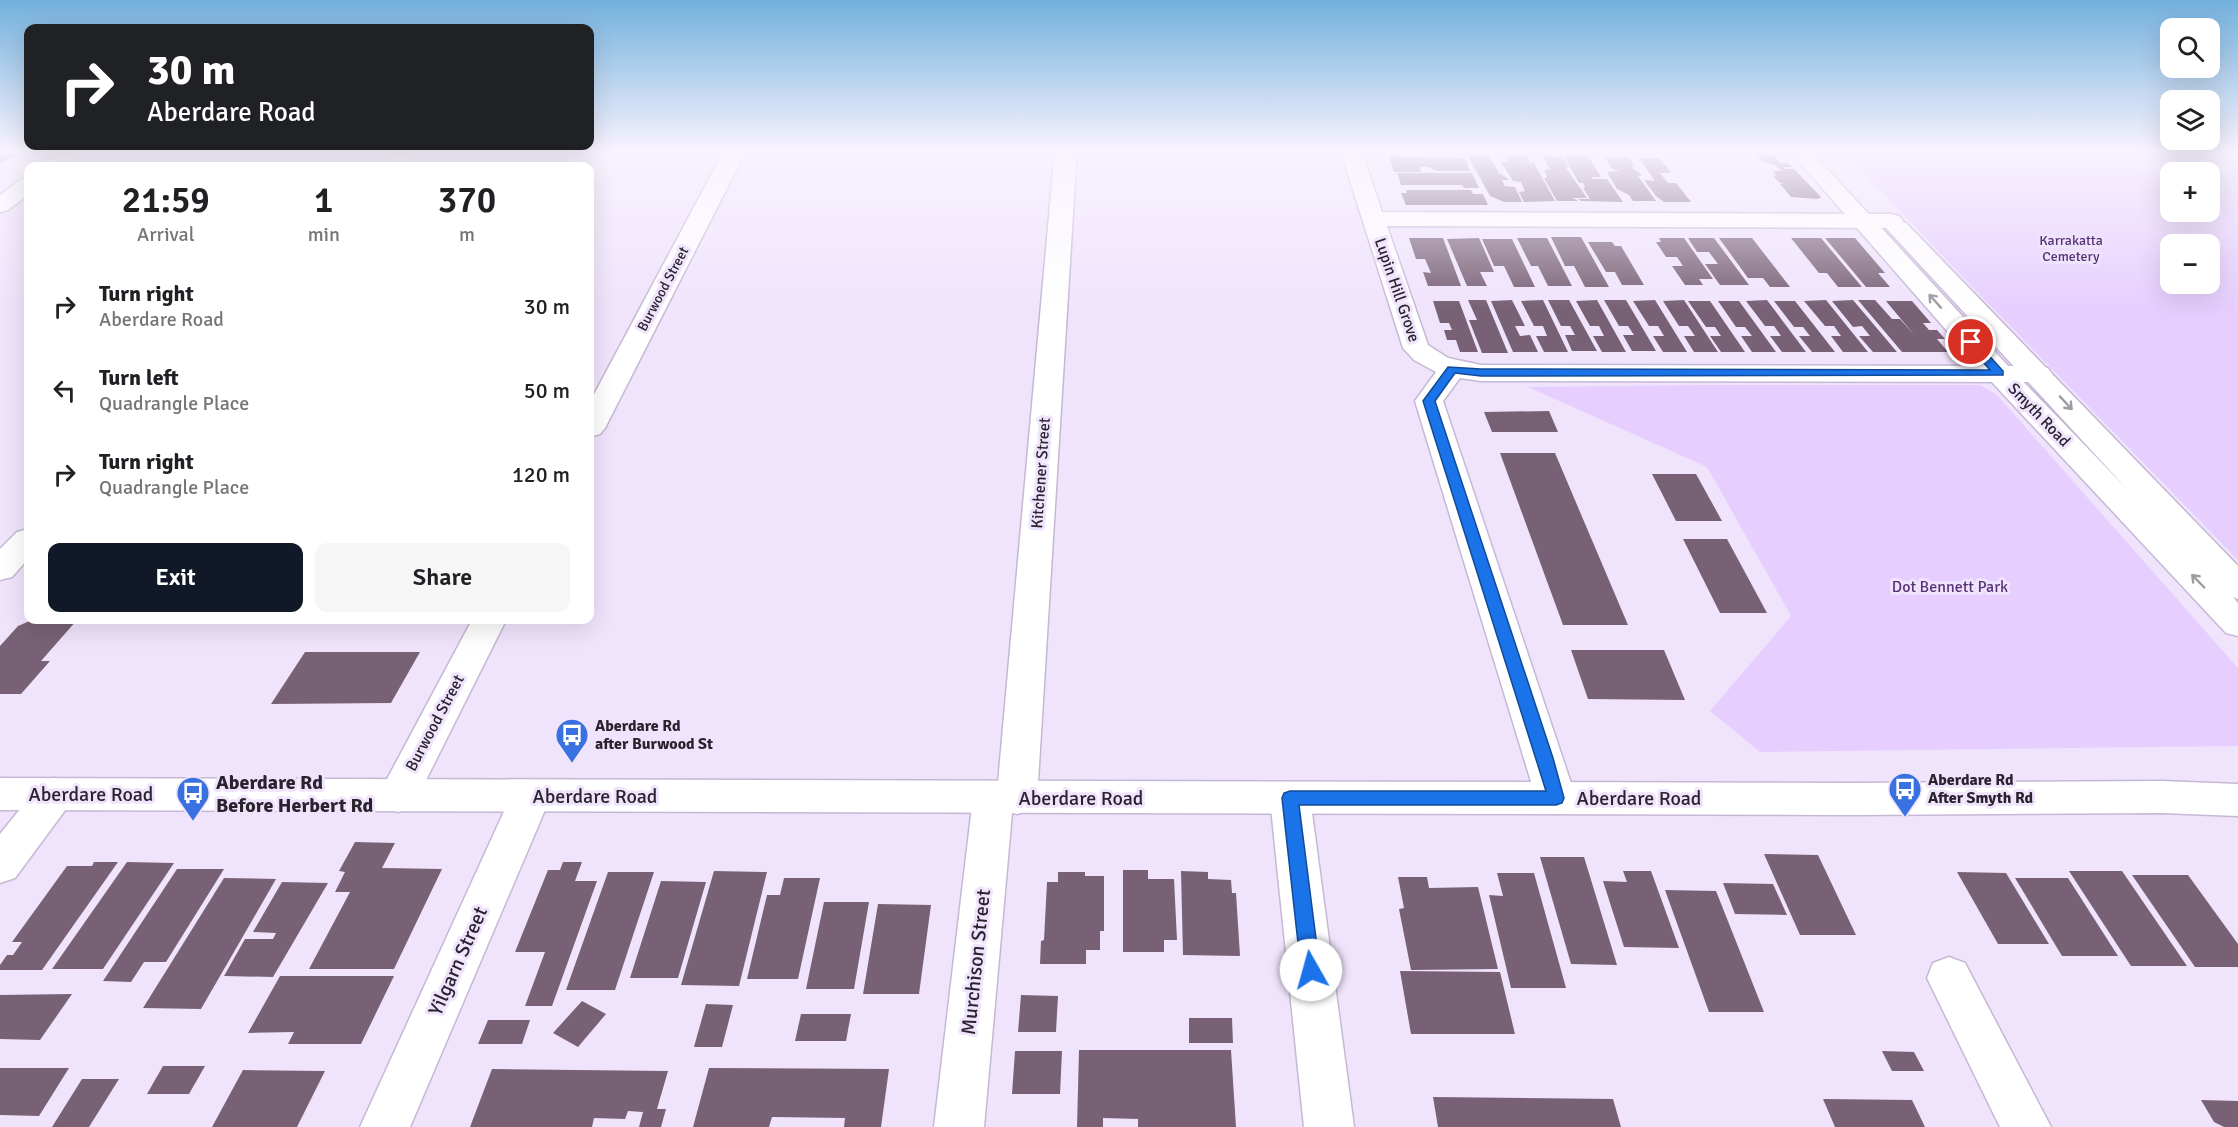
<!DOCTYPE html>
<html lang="en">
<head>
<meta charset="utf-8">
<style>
  body { margin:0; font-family:Signika,sans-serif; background:#f6f6f6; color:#202124; height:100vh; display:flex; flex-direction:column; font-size:22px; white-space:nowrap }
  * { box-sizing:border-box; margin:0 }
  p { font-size:20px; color:#757577 }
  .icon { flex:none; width:33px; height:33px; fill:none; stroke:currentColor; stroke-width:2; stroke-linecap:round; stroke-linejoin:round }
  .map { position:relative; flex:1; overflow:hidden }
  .details { position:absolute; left:24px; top:162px; width:570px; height:462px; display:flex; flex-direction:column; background:#fff; border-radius:12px; box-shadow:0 6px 24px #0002 }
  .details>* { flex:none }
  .hud { position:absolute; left:24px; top:24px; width:570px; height:126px; border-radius:12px; box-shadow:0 6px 24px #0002; background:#202124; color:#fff; overflow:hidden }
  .fabs { position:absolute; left:2160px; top:18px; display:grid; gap:12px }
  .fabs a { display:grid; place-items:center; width:60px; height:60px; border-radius:12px; background:#fff; box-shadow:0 6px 24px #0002; font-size:30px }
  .pin { position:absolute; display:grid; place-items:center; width:51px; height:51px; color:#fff; margin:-26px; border:3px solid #fff; border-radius:50%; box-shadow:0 2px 6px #0007 }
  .me { position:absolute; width:66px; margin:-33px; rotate:353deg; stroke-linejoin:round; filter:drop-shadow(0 0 4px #0008) }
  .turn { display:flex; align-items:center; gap:21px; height:126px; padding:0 24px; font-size:27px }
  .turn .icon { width:78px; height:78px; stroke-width:2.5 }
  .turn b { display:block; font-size:42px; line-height:51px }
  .eta { display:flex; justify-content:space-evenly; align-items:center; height:102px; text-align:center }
  .eta b { font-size:36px; font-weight:600; line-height:42px }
  .action { display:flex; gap:12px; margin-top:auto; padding:12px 24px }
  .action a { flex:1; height:69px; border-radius:12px; background:#111827; color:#fff; font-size:24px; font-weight:600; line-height:69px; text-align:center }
  .action a+a { background:#f6f6f6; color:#202124 }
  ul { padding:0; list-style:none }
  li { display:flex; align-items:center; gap:18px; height:84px; padding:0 24px }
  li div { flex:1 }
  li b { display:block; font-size:22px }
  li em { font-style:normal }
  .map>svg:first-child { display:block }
  .green { fill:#e6cffe; fill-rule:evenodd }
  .building { fill:#786175 }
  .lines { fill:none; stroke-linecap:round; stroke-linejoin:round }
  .minor-casing { stroke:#c6b8d5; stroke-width:3 }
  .tertiary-casing { stroke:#c6b8d5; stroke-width:3 }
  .secondary-casing { stroke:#c6b8d5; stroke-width:3 }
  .minor { fill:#fff; fill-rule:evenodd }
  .tertiary { fill:#fff; fill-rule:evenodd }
  .secondary { fill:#fff; fill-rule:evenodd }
  .oneway { stroke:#9f9ca1 }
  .route { fill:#1a73e8; stroke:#114b97; stroke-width:1.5 }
  .labels { text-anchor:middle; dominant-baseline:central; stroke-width:6; stroke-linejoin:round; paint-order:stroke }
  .far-park-label { font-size:14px; fill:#583277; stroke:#f0e4fc }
  .far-street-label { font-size:14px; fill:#29232e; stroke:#f0e4fc }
  .street-label { font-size:16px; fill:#29232e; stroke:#f0e4fc }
  .park-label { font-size:16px; fill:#583277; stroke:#f0e4fc }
  .poi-label { font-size:16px; font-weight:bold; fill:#29232e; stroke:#f0e4fc; text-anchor:start }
  .near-poi-label { font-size:20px; font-weight:bold; fill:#29232e; stroke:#f0e4fc; text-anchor:start }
  .near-street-label { font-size:20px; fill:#29232e; stroke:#f0e4fc }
</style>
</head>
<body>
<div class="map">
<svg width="2238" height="1127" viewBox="0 0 2238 1127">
  <rect width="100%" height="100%" fill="#f0e4fc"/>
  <g class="green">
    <path d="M1841,149H2238V560L1980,295ZM2170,172H2210V212H2170ZM2170,244H2210V284H2170Z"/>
    <polygon points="1697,385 1980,385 1997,395 2238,668 2238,746 1760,752 1710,711 1791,616 1707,467 1528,387"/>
  </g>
  <g class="building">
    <polygon points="0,153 18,153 0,164"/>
    <polygon points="1587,155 1601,177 1592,177 1593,179 1607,179 1623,202 1581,201 1578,199 1590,199 1583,188 1585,187 1583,183 1579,183 1564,156"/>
    <polygon points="1756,155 1774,155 1780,163 1788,163 1792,167 1784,167 1785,169 1794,169 1821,197 1818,199 1791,197 1780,184 1784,184 1780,183 1774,177 1776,175 1773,171 1782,171 1775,165 1765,163"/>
    <polygon points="1389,156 1465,158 1470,171 1437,171 1428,167 1420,167 1421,172 1394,172"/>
    <polygon points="1468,156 1489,156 1499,173 1510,180 1502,180 1505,186 1515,187 1522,202 1504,202 1490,196"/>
    <polygon points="1506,156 1527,156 1530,162 1519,163 1534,163 1555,201 1524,202 1519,192 1525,191 1521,182 1513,181 1501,162 1508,161"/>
    <polygon points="1542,156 1563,157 1568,166 1566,168 1587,198 1573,198 1578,201 1557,201 1544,178 1547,178 1544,170 1550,169"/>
    <polygon points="1629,157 1634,166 1631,167 1642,175 1638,176 1656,201 1633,201 1629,195 1617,189 1607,172 1620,171 1612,169 1605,158"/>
    <polygon points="1639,158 1660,158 1671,173 1660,173 1668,183 1676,183 1691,202 1664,202 1656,196 1644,180 1655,181"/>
    <polygon points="1397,173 1472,173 1479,188 1464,188 1462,185 1401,185"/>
    <polygon points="1406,190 1471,190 1473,194 1483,194 1488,205 1406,205 1401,193 1407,193"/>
    <polygon points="1551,237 1581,237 1609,287 1585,287 1574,266 1565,266"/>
    <polygon points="1409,238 1443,238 1461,286 1428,286 1423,272 1431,273 1425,259 1416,259"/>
    <polygon points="1479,238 1494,272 1480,272 1487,286 1467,286 1447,239"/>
    <polygon points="1517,238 1547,238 1572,286 1548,286 1538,266 1531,266"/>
    <polygon points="1659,238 1684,238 1713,279 1699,279 1703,285 1685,285 1672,266 1683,266 1677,257 1666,257 1656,242 1661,242"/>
    <polygon points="1688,238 1714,238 1749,285 1720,285 1705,264 1718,264 1709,252 1697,252"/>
    <polygon points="1719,238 1752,238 1790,287 1770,287 1763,278 1748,278"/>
    <polygon points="1791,238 1821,238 1862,287 1838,287 1827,273 1819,273"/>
    <polygon points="1825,238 1855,238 1885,273 1878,273 1890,287 1866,287"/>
    <polygon points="1482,239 1512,239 1535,287 1514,287 1504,266 1494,266"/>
    <polygon points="1588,242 1612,242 1615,246 1621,246 1644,285 1622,285 1615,272 1606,272"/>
    <polygon points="1468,300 1486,300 1508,353 1482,353 1469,320 1477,320"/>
    <polygon points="1512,300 1525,326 1515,326 1520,336 1530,335 1538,352 1513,352 1491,301"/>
    <polygon points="1543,300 1568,352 1544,352 1536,336 1547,336 1543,326 1534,326 1521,301"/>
    <polygon points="1548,300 1569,300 1597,351 1572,351 1565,335 1575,335 1570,326 1561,326"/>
    <polygon points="1597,300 1626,352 1602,352 1593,336 1604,336 1599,326 1590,326 1576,301"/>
    <polygon points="1604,300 1626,300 1656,351 1632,351 1623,335 1634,335 1628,326 1619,326"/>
    <polygon points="1655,300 1687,352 1663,352 1653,336 1664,336 1658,326 1649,326 1633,301"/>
    <polygon points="1684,300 1718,352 1694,352 1684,336 1695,336 1688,326 1679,326 1663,301"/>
    <polygon points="1767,300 1806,352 1782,352 1770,336 1781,336 1774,326 1765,326 1746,301"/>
    <polygon points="1826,300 1868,352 1843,352 1831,336 1841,336 1834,326 1825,326 1804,301"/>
    <polygon points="1853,300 1897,352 1873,352 1859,336 1870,336 1862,326 1853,327 1832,301"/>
    <polygon points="1858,300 1875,300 1892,319 1900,319 1915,336 1886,301 1912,301 1931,323 1923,323 1929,330 1937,330 1945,339 1937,339 1948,352 1902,352"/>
    <polygon points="1433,301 1459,301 1478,352 1460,352 1456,340 1447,340 1444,330 1452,330 1449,323 1440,323"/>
    <polygon points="1688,301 1710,301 1745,352 1721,352 1710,336 1721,336 1715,327 1706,327"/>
    <polygon points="1718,301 1739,301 1776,352 1752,352 1741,336 1752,336 1745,327 1736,327"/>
    <polygon points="1774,301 1795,301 1835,352 1812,352 1799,336 1810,336 1803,327 1794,327"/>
    <polygon points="1549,411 1558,432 1492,432 1484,412"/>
    <polygon points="1500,453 1555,453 1628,625 1563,625"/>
    <polygon points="1652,474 1696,474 1722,521 1676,521"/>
    <polygon points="1683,539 1727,539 1767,613 1720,613"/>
    <polygon points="32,620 77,620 41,661 50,661 21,694 0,694 0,646 18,626"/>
    <polygon points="1571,650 1664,650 1685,700 1588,699"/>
    <polygon points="305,652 420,652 391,703 271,704"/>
    <polygon points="355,842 395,843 382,868 442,869 394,969 309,969 350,892 335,892 345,872 339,871"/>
    <polygon points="1764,854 1818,855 1856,935 1800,935"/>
    <polygon points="1540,857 1584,857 1617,965 1571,964"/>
    <polygon points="94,862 118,862 42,970 0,970 0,965 7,955 13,955 22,942 12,942 67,866 92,866"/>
    <polygon points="127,862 174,863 103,969 52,969"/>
    <polygon points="563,862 582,862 575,881 597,881 552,1006 525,1006 545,952 515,952 548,870 560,870"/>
    <polygon points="177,869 224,869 166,962 144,962 131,982 103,981"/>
    <polygon points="1123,870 1148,870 1148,879 1174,879 1177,940 1164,940 1164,952 1123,952"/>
    <polygon points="714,871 767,872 739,986 681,985"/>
    <polygon points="1181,871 1208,872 1208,879 1231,880 1232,893 1236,893 1240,956 1183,955"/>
    <polygon points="1623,871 1651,871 1679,948 1624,947 1603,881 1627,882"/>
    <polygon points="2069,871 2122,871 2187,966 2131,966"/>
    <polygon points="608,872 654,872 615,990 566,990"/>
    <polygon points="1058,872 1085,872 1085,876 1104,876 1104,931 1100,931 1100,950 1086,950 1086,964 1040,964 1041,941 1044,940 1047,882 1058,882"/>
    <polygon points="1957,872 2006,873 2049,944 1998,944"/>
    <polygon points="1497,873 1534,873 1566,988 1511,988 1489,895 1503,896"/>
    <polygon points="2132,875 2188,875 2238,944 2238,967 2195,967"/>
    <polygon points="1398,877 1427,877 1429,888 1478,887 1498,969 1411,970 1399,909 1404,908"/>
    <polygon points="224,878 276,879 201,1009 143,1008"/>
    <polygon points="784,878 820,878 798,979 747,979 767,895 780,895"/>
    <polygon points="2015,878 2068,878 2118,956 2062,956"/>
    <polygon points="661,881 706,882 678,978 630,978"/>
    <polygon points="282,882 328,883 273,977 224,976 245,939 273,939 276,933 253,932"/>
    <polygon points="1723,883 1773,884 1787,915 1735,914"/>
    <polygon points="1665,890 1716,891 1764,1012 1709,1012"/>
    <polygon points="824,902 869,902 854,989 806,989"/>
    <polygon points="878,904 931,905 919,994 863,994"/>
    <polygon points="1400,971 1500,972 1515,1034 1411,1034"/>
    <polygon points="280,976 394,976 361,1044 288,1044 294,1032 248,1033"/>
    <polygon points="72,994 40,1040 0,1039 0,995"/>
    <polygon points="1021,995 1058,996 1056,1032 1018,1032"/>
    <polygon points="582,1001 606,1014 578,1047 553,1033"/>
    <polygon points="706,1004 733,1005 722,1047 694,1047"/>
    <polygon points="801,1014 851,1014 846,1041 795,1041"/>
    <polygon points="1189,1018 1232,1018 1233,1043 1189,1043"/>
    <polygon points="488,1020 530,1020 522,1044 478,1044"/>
    <polygon points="1079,1050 1231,1050 1236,1127 1138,1127 1138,1119 1103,1118 1103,1127 1077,1127"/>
    <polygon points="1015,1051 1062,1051 1060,1094 1012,1094"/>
    <polygon points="1882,1051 1914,1052 1924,1071 1892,1071"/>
    <polygon points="163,1066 205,1066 189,1094 147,1094"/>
    <polygon points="0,1068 69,1068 39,1116 0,1115"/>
    <polygon points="709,1068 889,1069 881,1127 844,1127 845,1118 772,1117 769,1127 693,1127"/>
    <polygon points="492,1069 668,1071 657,1109 666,1109 661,1127 639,1127 643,1112 628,1111 625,1119 594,1118 592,1127 470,1127"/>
    <polygon points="243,1070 325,1071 297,1127 212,1127"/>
    <polygon points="82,1079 119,1079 89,1127 52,1127"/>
    <polygon points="1433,1097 1613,1099 1621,1127 1438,1127"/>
    <polygon points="1823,1099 1912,1100 1925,1127 1835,1127"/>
    <polygon points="2201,1100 2238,1101 2238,1127 2224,1127 2214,1122"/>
  </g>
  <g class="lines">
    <g class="minor-casing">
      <g id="minor">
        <polygon points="66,149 91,149 69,166 45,166 47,161"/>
        <polygon points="396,149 419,149 403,166 381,166"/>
        <polygon points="725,149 747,149 605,428 600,434 590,437 590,402"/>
        <polygon points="1055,149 1077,149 1037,798 1031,810 1017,814 1012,813 984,1127 934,1127 973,798 979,786 993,782 998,783"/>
        <polygon points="1340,149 1361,149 1382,212 1891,214 1899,216 1903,221 1899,226 1891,228 1387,226 1428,345 1448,358 1481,365 2038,366 2048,368 2052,374 2048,380 2038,382 1481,381 1460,378 1443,401 1576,798 1570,810 1556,814 1542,810 1536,798 1415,401 1436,372 1414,360 1403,348"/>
        <polygon points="28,178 28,195 8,210 0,212 0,195 20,180"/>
        <polygon points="28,529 28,559 12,577 0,580 0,549 17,532"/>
        <polygon points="472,620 506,620 412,808 398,812 384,808 378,796"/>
        <polygon points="531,780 545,784 551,796 410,1127 360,1127 511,796 517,784"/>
        <polygon points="1290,782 1304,786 1310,798 1354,1127 1304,1127 1270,798 1276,786"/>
        <polygon points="1949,957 1965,963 2051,1127 2000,1127 1927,978 1933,963"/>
      </g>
    </g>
    <g class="tertiary-casing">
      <polygon id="tertiary" points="55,778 69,783 75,794 69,805 15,878 0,883 0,834 41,783"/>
    </g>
    <g class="secondary-casing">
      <g id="secondary">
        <polygon points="1788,149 1809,149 2009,367 2128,490 1886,228 1890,223 1898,221 1906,223 2238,566 2238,599 2233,597 2238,603 2238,636 2226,633 1989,379"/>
        <polygon points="0,778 1854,783 2162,781 2238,784 2238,816 2162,813 1854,815 0,810"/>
      </g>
    </g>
    <use href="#minor" class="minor"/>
    <use href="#tertiary" class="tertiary"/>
    <use href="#secondary" class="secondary"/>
  </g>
  <defs><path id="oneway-shaft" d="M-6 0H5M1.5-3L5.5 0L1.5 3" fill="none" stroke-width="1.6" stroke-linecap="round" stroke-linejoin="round" transform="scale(1.5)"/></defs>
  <g class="oneway">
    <use href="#oneway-shaft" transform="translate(1935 301) rotate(-132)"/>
    <use href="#oneway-shaft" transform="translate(2066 403) rotate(47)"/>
    <use href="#oneway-shaft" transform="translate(2198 581) rotate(-134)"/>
  </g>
  <linearGradient id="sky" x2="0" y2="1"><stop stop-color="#73b0dd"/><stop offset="0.49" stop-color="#f8f3fe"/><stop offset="1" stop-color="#f8f3fe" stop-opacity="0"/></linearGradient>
  <rect width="2238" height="307" fill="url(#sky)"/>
  <polygon class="route" points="1971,339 1975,340 2003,371 2003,375 1481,376 1455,373 1435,401 1553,758 1564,798 1562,803 1556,805 1299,805 1320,970 1317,976 1311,979 1304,976 1301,970 1282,798 1284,793 1290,791 1546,791 1423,401 1448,367 1481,369 1990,370 1965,342"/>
  <defs>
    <g id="bus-pin" transform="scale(1.725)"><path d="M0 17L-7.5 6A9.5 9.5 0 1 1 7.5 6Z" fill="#3971e0" stroke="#f0e4fc"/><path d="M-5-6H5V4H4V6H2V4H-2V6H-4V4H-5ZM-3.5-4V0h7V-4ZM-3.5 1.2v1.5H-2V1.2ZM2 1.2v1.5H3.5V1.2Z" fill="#fff"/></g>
  </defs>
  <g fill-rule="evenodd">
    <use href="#bus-pin" x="572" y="735"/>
    <use href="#bus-pin" x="1905" y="789"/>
    <use href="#bus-pin" x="193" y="793"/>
  </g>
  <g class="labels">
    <g class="far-park-label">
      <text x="2071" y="240">Karrakatta<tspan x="2071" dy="16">Cemetery</tspan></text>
    </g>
    <g class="far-street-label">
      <text transform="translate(663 289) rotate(-62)">Burwood Street</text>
    </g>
    <g class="street-label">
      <text transform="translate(1397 290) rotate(71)">Lupin Hill Grove</text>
      <text transform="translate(2039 415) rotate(46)">Smyth Road</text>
      <text transform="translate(1041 473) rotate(-86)">Kitchener Street</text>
      <text transform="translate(435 723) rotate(-62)">Burwood Street</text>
    </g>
    <g class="park-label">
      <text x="1950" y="587">Dot Bennett Park</text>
    </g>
    <g class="poi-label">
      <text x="595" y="726">Aberdare Rd<tspan x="595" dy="18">after Burwood St</tspan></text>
      <text x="1928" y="780">Aberdare Rd<tspan x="1928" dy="18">After Smyth Rd</tspan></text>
    </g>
    <g class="near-poi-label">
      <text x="216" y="782">Aberdare Rd<tspan x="216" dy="23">Before Herbert Rd</tspan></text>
    </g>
    <g class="near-street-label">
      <text x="91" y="794">Aberdare Road</text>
      <text x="595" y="796">Aberdare Road</text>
      <text x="1081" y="798">Aberdare Road</text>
      <text x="1639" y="798">Aberdare Road</text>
      <text transform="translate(458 961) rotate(-66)">Yilgarn Street</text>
      <text transform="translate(976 962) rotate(-84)">Murchison Street</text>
    </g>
  </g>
</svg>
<div class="fabs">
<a><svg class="icon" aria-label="search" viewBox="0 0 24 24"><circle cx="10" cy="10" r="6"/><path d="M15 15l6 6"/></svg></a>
<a><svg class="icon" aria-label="layers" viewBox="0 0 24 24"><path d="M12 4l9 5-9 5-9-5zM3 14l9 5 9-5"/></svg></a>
<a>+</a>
<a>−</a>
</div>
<div class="pin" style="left:1971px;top:342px;background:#d93025"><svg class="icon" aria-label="arrive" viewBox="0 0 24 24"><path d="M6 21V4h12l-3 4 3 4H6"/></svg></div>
<svg class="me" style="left:1311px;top:970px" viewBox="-20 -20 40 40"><circle r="19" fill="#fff"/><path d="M0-13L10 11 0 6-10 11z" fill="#1a73e8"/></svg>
<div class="hud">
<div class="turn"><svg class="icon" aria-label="right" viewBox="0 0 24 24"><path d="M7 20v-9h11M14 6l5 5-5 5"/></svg><div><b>30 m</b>Aberdare Road</div></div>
</div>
<section class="details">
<div class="eta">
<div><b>21:59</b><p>Arrival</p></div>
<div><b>1</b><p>min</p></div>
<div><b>370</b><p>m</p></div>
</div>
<ul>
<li><svg class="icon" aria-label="right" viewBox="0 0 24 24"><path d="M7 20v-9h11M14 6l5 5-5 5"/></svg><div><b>Turn right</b><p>Aberdare Road</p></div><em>30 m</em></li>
<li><svg class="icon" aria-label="left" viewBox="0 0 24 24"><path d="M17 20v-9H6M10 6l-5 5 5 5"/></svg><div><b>Turn left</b><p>Quadrangle Place</p></div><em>50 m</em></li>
<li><svg class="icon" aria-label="right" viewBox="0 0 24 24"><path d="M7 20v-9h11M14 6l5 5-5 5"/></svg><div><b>Turn right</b><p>Quadrangle Place</p></div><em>120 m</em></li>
</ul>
<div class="action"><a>Exit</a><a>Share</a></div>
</section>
</div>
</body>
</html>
